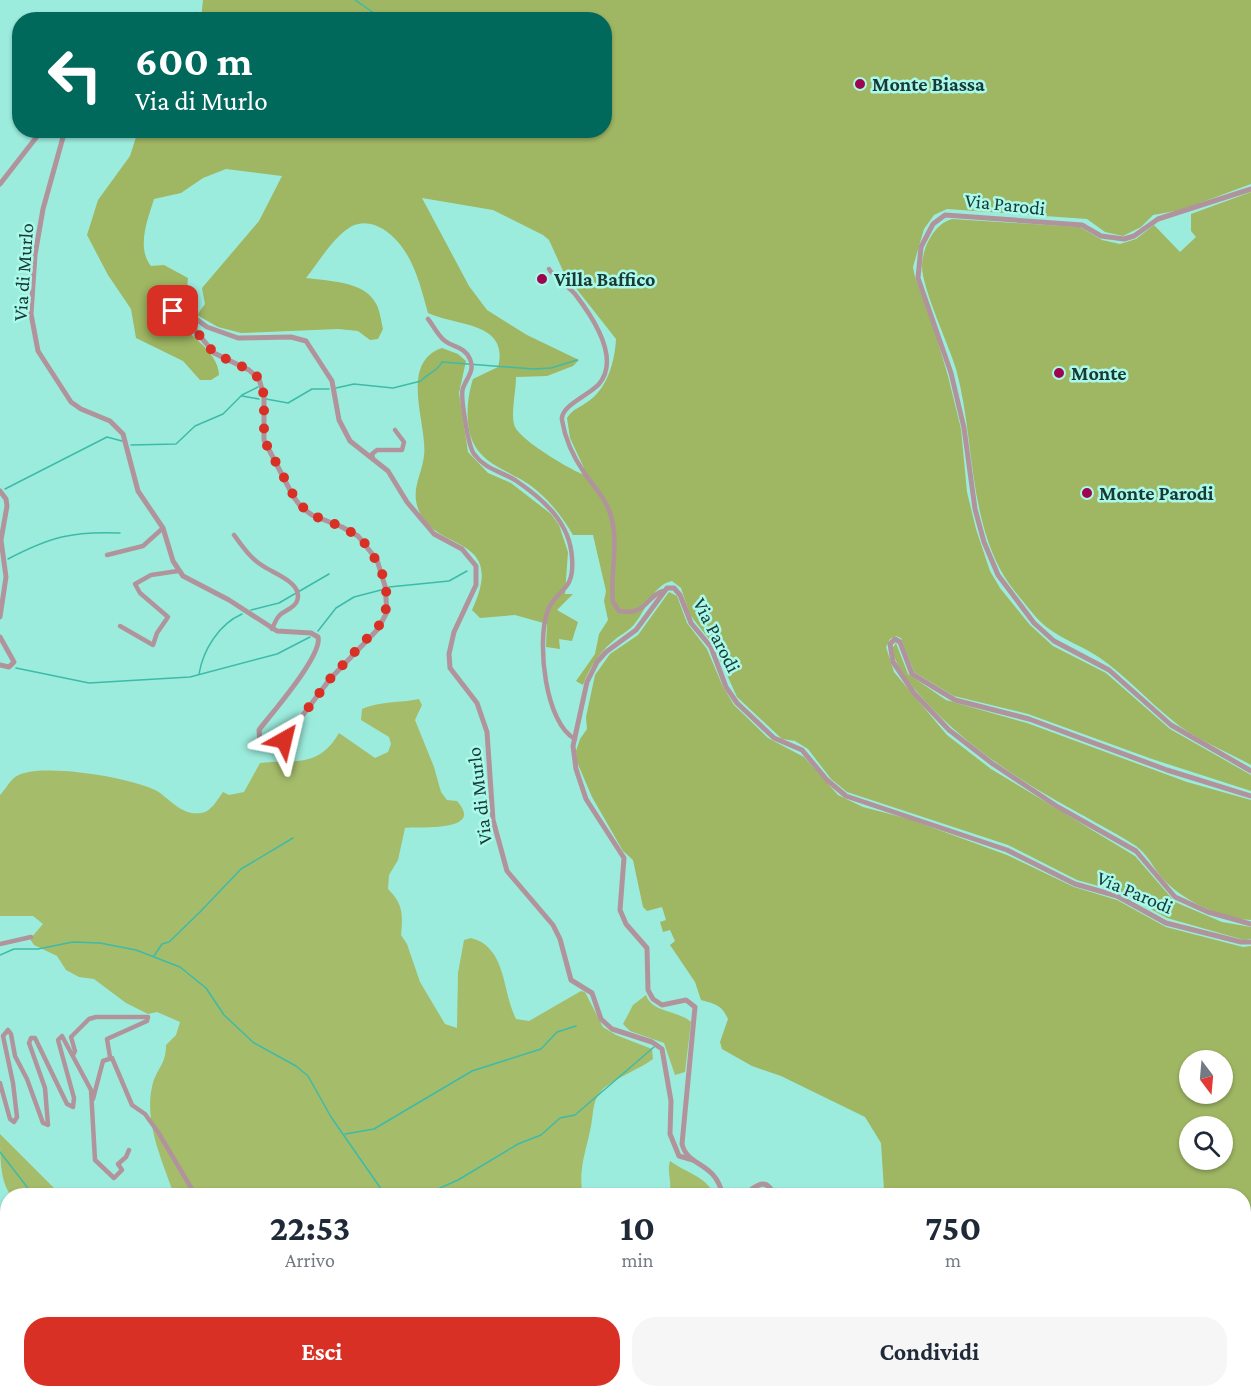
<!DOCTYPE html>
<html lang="it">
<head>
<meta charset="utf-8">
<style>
  body { margin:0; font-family:"Crimson Pro",serif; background:#f6f6f7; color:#1f2937; height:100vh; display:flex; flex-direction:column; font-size:22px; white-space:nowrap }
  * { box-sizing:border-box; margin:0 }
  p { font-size:20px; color:#747a83 }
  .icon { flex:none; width:33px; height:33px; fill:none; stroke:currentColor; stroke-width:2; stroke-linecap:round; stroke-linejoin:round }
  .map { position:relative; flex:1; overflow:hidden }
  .panel { position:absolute; left:0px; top:1188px; width:1251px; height:210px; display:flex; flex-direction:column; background:#fff; border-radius:24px 24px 0 0; box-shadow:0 2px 4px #0004 }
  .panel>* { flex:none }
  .banner { position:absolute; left:12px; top:12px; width:600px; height:126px; border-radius:24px; box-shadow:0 2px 4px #0004; background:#00695c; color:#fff; overflow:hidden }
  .needle { width:39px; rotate:164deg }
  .tools { position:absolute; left:1179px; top:1050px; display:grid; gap:12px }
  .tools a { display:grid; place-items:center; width:54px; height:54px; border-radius:50%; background:#fff; box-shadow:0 2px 4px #0004; font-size:30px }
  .pin { position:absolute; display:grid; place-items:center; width:51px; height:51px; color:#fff; margin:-26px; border-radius:12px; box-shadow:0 3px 9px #0006 }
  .me { position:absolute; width:66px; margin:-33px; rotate:37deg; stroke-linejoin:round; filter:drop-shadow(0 0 4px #0008) }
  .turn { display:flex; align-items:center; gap:21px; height:126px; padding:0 24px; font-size:27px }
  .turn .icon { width:78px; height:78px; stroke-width:2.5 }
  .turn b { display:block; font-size:42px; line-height:51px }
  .eta { display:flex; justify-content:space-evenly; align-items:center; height:102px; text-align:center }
  .eta b { font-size:36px; font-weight:700; line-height:42px }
  .primary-button { display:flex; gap:12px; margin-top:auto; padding:12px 24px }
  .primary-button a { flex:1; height:69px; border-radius:24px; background:#d93025; color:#fff; font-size:24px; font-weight:700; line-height:69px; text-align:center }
  .primary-button a+a { background:#f6f6f7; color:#1f2937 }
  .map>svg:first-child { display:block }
  .green { fill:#a5bc6b }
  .forest { fill:#9fb663; fill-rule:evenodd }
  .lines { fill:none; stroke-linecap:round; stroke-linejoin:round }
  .stream { stroke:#3dbba9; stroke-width:1.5 }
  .minor { stroke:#b1949b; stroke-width:4.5 }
  .tertiary { stroke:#b1949b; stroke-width:5 }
  .route { stroke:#d93025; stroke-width:10; stroke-dasharray:0 18 }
  .poi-dot { fill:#9d054e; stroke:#aaf9eb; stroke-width:2 }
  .labels { text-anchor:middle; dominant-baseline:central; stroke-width:5; stroke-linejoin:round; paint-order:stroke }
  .poi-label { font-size:20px; font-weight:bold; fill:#193a34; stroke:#aaf9eb; text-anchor:start }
  .street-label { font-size:20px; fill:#193a34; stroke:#aaf9eb }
</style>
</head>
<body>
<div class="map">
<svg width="1251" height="1398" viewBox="0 0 1251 1398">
  <rect width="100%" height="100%" fill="#9cecdd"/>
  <g class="green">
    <path d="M419,699L422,705L415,720L434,767L441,792L447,800L457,801C486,833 417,826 405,828L398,860L389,875L388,889C403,904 403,914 401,935L407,944L420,982L445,1024L457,1028L458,973L464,940L471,938C507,947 502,992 516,1019L529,1021L581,991L585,992L603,1027L616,1035L652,1049L653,1059C638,1070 619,1076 604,1088C591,1099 594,1116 590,1131C585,1154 578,1172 583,1195H174C163,1162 144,1123 152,1087C156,1068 166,1066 166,1045L176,1035L180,1022L157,1012L148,1014L126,1003L94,979L79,977L66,970L57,956L34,945L30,939L43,924L33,916H0V795C5,790 9,782 15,777C37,761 134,778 157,791C171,800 182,816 201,813C211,812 217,800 223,792L229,795L244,792L260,763C295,759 318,769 339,733L375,758L388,752L391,744L389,737L361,720L362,709C379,701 400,703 419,699Z"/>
    <path d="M646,995C652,1013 678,1010 691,1022L685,1072L675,1075L664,1043L630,1031L623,1024L633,1005Z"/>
    <path d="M0,1134L61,1195H11C0,1183 0,1155 0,1134Z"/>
    <path d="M670,1161C688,1174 704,1175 715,1195H668C674,1184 666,1173 670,1161Z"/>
    <polygon points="413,1390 419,1398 228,1398 226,1391"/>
    <polygon points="510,1391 597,1391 575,1398 516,1398"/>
    <polygon points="600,1391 689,1391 690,1398 632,1398 617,1392"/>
  </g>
  <g class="forest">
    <path d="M203,0H1251V184L1181,210L1153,215L1141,227L1123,236L1105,232L1087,219L947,209L934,215L924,229L913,267L915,277L932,322L948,376L961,429L967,492L976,529L990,571L1000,588L1030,625L1053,646L1106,673L1170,729L1251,775V791L1152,759L1028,714L954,696L914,672L901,638L896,636L890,639L886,647L894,672L947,735L991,769L1135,856L1175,902L1222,922L1251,927V939L1244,940L1167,918L1120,892L1077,880L1008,845L847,792L831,779L808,749L795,741L782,739L737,697L713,644L690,615L681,588L672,581C653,585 647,608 636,622C630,631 619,635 611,643C598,654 589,669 583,685L576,681L595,654L599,634L608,620L604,601L606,591L593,535H573C563,518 551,502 535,489C520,476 493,468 481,454C463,436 466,400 473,379L498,367C510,322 456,326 428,313C419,281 412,248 383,229C373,223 363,221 352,226C333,237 319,262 306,278C328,281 363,281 375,302C380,309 381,321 383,329L378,339L370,340L358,331L338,329L241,333L218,327L197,315L205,304L202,288L259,221L282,176L226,169L203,178L181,193L154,199C148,219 136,247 151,266L164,265L188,278L186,301L171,305L169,315C184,331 219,351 219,375L211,380H200L183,361L136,338L131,309L108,275L87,235L98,200L130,156L138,131L604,130V20L201,19ZM422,198L493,210L543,235L549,240L564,273L616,339C615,360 608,387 590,400C582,407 573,408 567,418L570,438L584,468L582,474C568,468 516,438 514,424C511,411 516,392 516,377L547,376L573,366L579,360L527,335L487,310L469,286Z"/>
    <path d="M1251,192V765C1226,751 1194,739 1172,720C1147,700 1126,676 1100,658C1078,643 1053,637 1035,616C1023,601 1009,586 1000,569C968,508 974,434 956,369C949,345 921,286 922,265C923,247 934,224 952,219L1080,227L1102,240L1120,244L1136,239L1154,225L1180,252L1196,237L1191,231V214Z"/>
    <path d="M442,348L458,354L466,361L459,393L468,452L488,473L511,483L551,514L559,525L568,552L565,594H573L557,610L578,622L572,641L559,639L560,649L546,647L547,624L515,615L480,618L472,610C509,530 430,555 417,505C412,488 422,473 424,456C428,425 398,363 442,348Z"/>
    <path d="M669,592L677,596L687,623L707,649L723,687L734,705L768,738L804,757L838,795L863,807L909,819L1007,855L1074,887L1117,900L1166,927L1243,947L1251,946V1287L1244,1270V1196L876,1195L884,1190L881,1143L865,1117L781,1076L752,1066L722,1049L720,1042L728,1019C722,1005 715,1004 701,1000L695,982L670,945L675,941L670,930L663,932L660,922L666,920L662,907L647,911L643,907L633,860L623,851L592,797L577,762L576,751L580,739L587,729L586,717L595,675L610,654L638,635ZM1190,1060H1222V1094H1190ZM1190,1126H1222V1160H1190Z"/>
    <path d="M896,643L908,674L946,700L1027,723L1187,782L1251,800V920C1221,919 1182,900 1162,878C1153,867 1148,855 1136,846C1111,830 1083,816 1057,801C1010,774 963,742 926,702C912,686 897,670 892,649Z"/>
    <polygon points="1251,1386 1251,1398 1158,1398 1153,1391 1238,1391"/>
    <polygon points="958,1390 1146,1390 1151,1398 942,1398"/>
  </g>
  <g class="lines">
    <g class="stream">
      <polyline points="355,0 384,20"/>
      <path d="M336,388L354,384L393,388L421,381C428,373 437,372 442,362L534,369L551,368L577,360"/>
      <polyline points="242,396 259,399"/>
      <polyline points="266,399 288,403 312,389 329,389"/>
      <polyline points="131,445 176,444 195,426 223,414 242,395 258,387"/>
      <polyline points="5,489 107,437 122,441"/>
      <path d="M8,559C50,537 72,531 120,533"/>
      <polyline points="389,587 449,581 467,571"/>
      <polyline points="251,610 279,603 329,574"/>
      <polyline points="318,631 336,608 354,597 381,590"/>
      <polyline points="16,668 89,683 190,677 277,654 310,637"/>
      <path d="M199,674C203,650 219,624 242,614"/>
      <polyline points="0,955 14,949 38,949 73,942 100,943 136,950 180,967 206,988 224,1015 254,1043 296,1066 308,1076 331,1117 386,1196"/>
      <polyline points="154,956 162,944 169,942 200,912 241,869 293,838"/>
      <polyline points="345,1134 374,1129 472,1071 541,1049 557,1032 576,1026"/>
      <polyline points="0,1152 34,1196"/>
      <polyline points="422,1196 458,1180 518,1144 541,1135 560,1118 575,1115 654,1047"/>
      <polyline points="235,1390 240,1398"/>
      <polyline points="547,1390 547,1398"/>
      <polyline points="638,1390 644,1398"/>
    </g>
    <g class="minor">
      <polyline points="183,20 196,14 198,20"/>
      <path d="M549,269C554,278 567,285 575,294C592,316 621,358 599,384C588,396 560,406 562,420C565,439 574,458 585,474C595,488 606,499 611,516C619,543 610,575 613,602L619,611C647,616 645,597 663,591"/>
      <path d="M428,319C433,325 438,336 445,341C454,348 464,346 470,359C475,371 467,377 463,388C460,395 468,446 474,454C485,469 500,471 515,480C543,499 570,522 572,558C575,594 555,588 547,613C537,643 545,723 575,739"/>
      <polyline points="373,459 372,454 377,450 402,450 404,442 395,430"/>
      <path d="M234,535C242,546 251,559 263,566C273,573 304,583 297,601C294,609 284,610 279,616C276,619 274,625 272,629"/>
      <polyline points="107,555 143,546 163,528"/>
      <polyline points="120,626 153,645 157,633 168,617 140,593 135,584 151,575 178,571"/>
      <polyline points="0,944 31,937"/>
      <polyline points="73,1055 75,1051 71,1037 89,1019 96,1017 148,1017 147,1021 107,1039 110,1057"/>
      <polyline points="0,1083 10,1119 14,1122 17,1117 13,1083 3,1036 8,1030 11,1034 15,1056 27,1079 43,1123 48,1125 45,1088 29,1043 31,1038 35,1038 67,1104 73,1107 74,1098 58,1040 62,1036 91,1090 95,1160 114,1178 122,1170 118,1164 126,1157 129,1150"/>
      <polyline points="93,1099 103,1061 112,1058 132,1105 145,1114 158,1132 196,1196"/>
      <polyline points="0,1293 8,1314"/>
      <polyline points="1244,1329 1251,1342"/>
      <polyline points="1244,1356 1251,1351"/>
      <polyline points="169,1390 183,1398"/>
      <polyline points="812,1390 815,1398"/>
      <polyline points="906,1390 920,1394 937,1390"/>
    </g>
    <g class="tertiary">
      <path d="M65,130L43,209L35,255L31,314L38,351L71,402L81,409L110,421L123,434L138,491L163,528L173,561L183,576L229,600L277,631L311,633L318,637C323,655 271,714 259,730L260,743L272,746L284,740L330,679L378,629L387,612L385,586L377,560L358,536L342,527L312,515L301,507L293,496L264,440V396L259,379L249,370L214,353L195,330L174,313V307L177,305L207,327L238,338L291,337L306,341L332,381L339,420L350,441L388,471L407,502L434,534L462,549L476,566V585L454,632L449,654L450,668L477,703L487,732L493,820L507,871L553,925L560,939L571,980L592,993L601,1019L612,1029L652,1042L662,1049L671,1101L670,1134L679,1156L693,1160"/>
      <polyline points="0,184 42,130"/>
      <polyline points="1251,189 1158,219 1134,236 1124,239 1101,236 1082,225 945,215 933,224 921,247 918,278 951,373 964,428 975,509 984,542 998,575 1034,623 1054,641 1109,670 1171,725 1251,771"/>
      <polyline points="0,491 6,499 7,506 1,540 6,577 0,617"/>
      <polyline points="0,637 14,662 9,667 0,665"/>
      <polyline points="1251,796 1167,770 1029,719 955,700 912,674 900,642 895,639 890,644 893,662 914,693 949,730 993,764 1058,807 1136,851 1175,897 1208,912 1251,924"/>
      <path d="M723,1196C715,1160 688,1168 682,1144L695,1007L686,1000L662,1005L653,999L648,990L647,948L626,924L620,910L624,858L586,799L576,769L573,746L587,682L597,662L606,652L636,630L667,588H674L680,595L691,623L711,647L726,687L737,703L774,738L802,750L827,780L846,796L1007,850L1075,884L1117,896L1166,923L1241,942H1251"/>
      <path d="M743,1196C755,1186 767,1175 774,1196"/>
      <polyline points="1244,1385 1251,1381"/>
      <polyline points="765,1390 767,1398"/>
      <polyline points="779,1390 781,1398"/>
      <polyline points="788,1390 788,1398"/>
      <polyline points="1150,1390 1155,1398"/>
    </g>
  </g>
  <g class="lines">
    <polyline class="route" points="173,311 195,330 214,353 249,370 260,379 264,396 264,440 297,502 312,515 342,527 358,536 370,549 382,573 388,600 383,621 330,679 284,740"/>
  </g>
  <g class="poi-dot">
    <circle cx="860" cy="84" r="6"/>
    <circle cx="542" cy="279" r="6"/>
    <circle cx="1059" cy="373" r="6"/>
    <circle cx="1087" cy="493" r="6"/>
  </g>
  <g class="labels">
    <g class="poi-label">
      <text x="872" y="84">Monte Biassa</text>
      <text x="554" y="279">Villa Baffico</text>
      <text x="1071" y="373">Monte</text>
      <text x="1099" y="493">Monte Parodi</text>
    </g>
    <g class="street-label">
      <text transform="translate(1005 204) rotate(6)">Via Parodi</text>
      <text transform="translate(23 272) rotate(-86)">Via di Murlo</text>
      <text transform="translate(717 635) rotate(63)">Via Parodi</text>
      <text transform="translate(479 796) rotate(-97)">Via di Murlo</text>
      <text transform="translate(1135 892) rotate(23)">Via Parodi</text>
    </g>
  </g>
</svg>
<div class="tools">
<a><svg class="needle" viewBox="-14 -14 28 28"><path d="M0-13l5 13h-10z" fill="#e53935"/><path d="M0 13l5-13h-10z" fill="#747a83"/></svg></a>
<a><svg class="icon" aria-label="search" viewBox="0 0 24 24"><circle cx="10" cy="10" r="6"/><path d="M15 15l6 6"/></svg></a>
</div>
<div class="pin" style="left:173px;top:311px;background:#d93025"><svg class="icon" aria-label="arrive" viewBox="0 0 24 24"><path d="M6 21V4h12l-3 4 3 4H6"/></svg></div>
<svg class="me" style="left:284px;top:740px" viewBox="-20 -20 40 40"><path d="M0-17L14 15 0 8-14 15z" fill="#d93025" stroke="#fff" stroke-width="4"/></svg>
<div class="banner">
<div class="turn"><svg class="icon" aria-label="left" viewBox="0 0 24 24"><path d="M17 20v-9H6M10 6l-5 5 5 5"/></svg><div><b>600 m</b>Via di Murlo</div></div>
</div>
<section class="panel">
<div class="eta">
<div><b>22:53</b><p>Arrivo</p></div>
<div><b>10</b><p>min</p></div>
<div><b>750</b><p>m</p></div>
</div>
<div class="primary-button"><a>Esci</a><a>Condividi</a></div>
</section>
</div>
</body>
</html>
